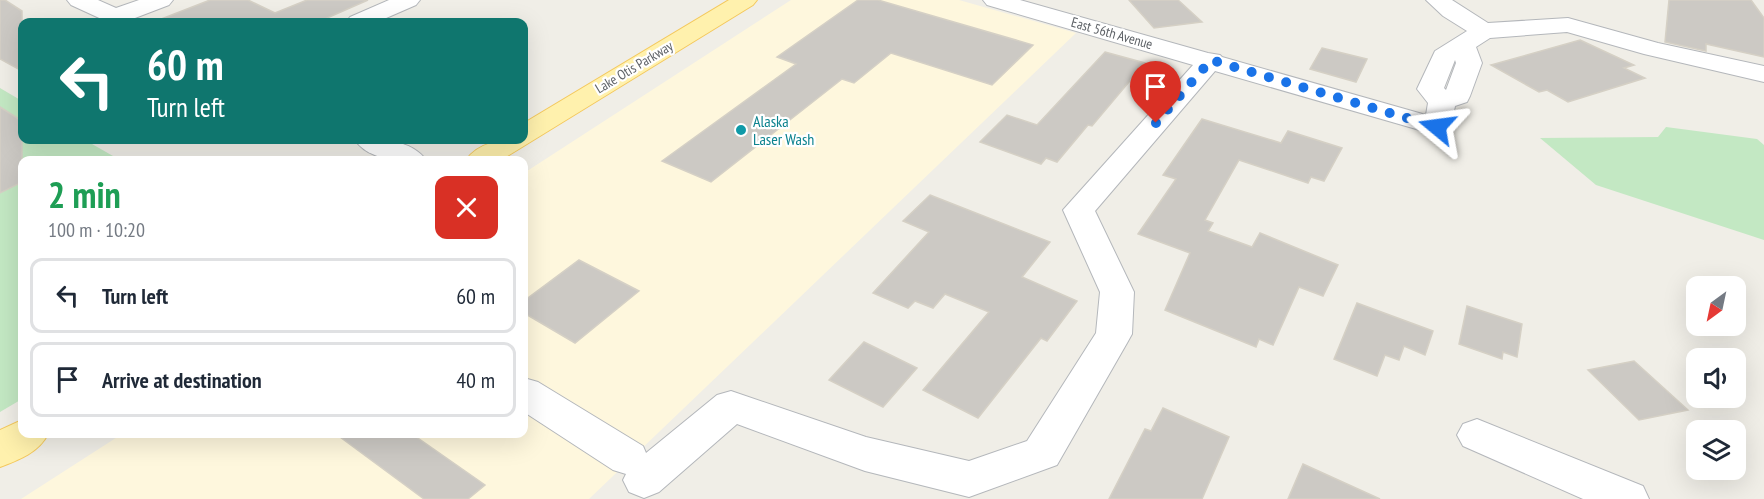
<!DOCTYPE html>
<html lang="en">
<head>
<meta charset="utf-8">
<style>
  body { margin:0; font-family:"PT Sans Narrow",sans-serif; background:#f6f6f7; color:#1f2937; height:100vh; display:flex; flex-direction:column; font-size:22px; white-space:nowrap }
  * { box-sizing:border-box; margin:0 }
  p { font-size:20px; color:#747a83 }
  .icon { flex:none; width:33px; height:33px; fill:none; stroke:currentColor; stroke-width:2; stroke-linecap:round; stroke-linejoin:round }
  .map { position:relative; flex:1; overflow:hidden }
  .drawer { position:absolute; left:18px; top:156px; width:510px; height:282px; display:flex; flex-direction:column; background:#fff; border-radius:12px; box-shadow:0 6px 24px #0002 }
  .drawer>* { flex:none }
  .banner { position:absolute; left:18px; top:18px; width:510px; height:126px; border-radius:12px; box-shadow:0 6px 24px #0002; background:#0f766e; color:#fff; overflow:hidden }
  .needle { width:39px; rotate:213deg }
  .fabs { position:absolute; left:1686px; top:276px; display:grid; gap:12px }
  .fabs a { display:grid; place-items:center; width:60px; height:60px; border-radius:12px; background:#fff; box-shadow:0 6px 24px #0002; font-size:30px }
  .pin { position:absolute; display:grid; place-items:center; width:51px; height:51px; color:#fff; margin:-62px -26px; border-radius:50% 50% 50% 0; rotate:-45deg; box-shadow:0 0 6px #0007 }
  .pin .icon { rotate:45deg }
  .me { position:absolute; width:66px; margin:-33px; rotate:286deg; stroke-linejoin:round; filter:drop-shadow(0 0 4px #0008) }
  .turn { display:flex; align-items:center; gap:21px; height:126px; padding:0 30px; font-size:27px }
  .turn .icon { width:78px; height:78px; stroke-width:2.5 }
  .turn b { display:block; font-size:42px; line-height:51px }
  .round { display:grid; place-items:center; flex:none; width:63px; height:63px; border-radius:12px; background:#f6f6f7 }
  .summary { display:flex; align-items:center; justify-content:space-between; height:102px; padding:0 30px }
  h1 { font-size:36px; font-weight:600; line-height:45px; color:#1e9e55 }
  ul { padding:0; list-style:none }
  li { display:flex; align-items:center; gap:18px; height:75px; margin:0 12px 9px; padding:0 18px; border:3px solid #e0e1e3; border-radius:12px }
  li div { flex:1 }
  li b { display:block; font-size:22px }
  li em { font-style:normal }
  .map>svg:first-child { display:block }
  .commercial { fill:#fef7dd }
  .green { fill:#c3e8c3 }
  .building { fill:#ccc9c4; stroke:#d5d0c5; stroke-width:1.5 }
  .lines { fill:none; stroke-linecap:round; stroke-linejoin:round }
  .minor-casing { stroke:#b4b7bb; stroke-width:2 }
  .major-casing { stroke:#f4c85c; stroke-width:2 }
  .minor { fill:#fff; fill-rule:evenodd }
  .major { fill:#fff1ad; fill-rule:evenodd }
  .route { stroke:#1a73e8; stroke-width:10; stroke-dasharray:0 18 }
  .culture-dot { fill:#0f9aa8; stroke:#fff; stroke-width:2 }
  .labels { text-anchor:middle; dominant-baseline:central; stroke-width:4.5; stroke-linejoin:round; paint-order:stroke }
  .far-street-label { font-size:14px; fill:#5e6267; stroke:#fff }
  .culture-label { font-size:16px; fill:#0d838f; stroke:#fff; text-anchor:start }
</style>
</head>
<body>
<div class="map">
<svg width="1764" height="499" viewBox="0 0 1764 499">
  <rect width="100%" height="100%" fill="#f0eee7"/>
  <polygon class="commercial" points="791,0 959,0 1076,33 589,499 21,499 122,434 524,434 524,173"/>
  <g class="green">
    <polygon points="0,88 22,101 22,140 85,140 120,160 22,160 22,399 0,412"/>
    <polygon points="1666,127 1757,139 1764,145 1764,240 1596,185 1540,138 1658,137"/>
  </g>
  <g class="building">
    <polygon points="0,0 5,0 22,11 22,71 0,59"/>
    <polygon points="210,0 248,0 275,13 307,0 368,0 318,22 157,22 156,21"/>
    <polygon points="858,0 878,0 1033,45 992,85 891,53 854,83 842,79 711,182 662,161 796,64 777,57"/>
    <polygon points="1129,0 1178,0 1202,22 1154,28"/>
    <polygon points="1669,0 1751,0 1764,18 1764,57 1706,44 1706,51 1665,42"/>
    <polygon points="1580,40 1634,65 1624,68 1645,78 1568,102 1547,90 1539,92 1491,65"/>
    <polygon points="1322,48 1367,59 1356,82 1310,69"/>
    <polygon points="1105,52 1145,63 1092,126 1088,125 1057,162 1046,158 1041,164 980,142 1007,115 1037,125"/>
    <polygon points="0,107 22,121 22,182 0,193"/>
    <polygon points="1202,119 1281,143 1288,131 1342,148 1324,181 1311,177 1308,183 1239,160 1205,220 1213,223 1208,231 1252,247 1260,233 1338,265 1323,296 1299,287 1273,345 1259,339 1256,347 1165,310 1190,253 1138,234 1176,179 1163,175"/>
    <polygon points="930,195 1050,242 1022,277 1077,301 1047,341 1041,338 978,418 923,390 989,312 945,294 933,308 915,301 908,308 873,293 929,232 903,221"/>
    <polygon points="579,260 639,291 575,343 524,313 524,301"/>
    <polygon points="1357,303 1433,331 1425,355 1404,346 1399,360 1385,355 1377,376 1334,359"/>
    <polygon points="1467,306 1522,324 1517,357 1503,352 1502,359 1459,344"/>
    <polygon points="864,342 917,368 883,407 829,380"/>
    <polygon points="1634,361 1688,410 1639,420 1588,370"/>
    <polygon points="1163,408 1229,437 1202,499 1109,499 1145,429 1151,431"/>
    <polygon points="336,434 412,434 485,485 468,499 424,499"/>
    <polygon points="1303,464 1380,499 1288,499"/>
  </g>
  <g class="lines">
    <g class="minor-casing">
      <g id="minor">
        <polygon points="67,0 98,0 116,8 139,0 173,0 169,5 135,18 138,22 108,22 71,5"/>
        <polygon points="389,0 420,0 416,5 377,22 346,22 350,17"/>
        <path d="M983,0H1020L1208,53L1220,55L1222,57L1426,115L1428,103L1417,89L1435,51L1467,31L1443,16L1426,0H1452L1488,23L1568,18L1658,43L1764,66V82L1644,54L1567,32L1490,38L1476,47L1482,63L1470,96L1467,102L1455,106L1451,127L1447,133L1437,135L1215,71L1095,211L1134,292L1132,334L1127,343L1057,465L969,497L865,471L737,424L659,492L644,498L629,492L623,480L626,474L613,470L524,412V378L538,382L643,446L646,453L717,395L731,391L866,437L969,461L1027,441L1096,333L1100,292L1063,210L1193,65L987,5ZM1455,60L1456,63L1446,90L1444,88Z"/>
        <path d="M355,140C377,138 411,139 426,160C403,162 369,161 355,140Z"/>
        <polygon points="1477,419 1643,486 1649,499 1583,499 1463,446 1457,435 1463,424"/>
      </g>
    </g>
    <g class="major-casing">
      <g id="major">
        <path d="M729,0H757L753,5L501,160H466C480,141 502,140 524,140V123Z"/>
        <path d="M22,420V434H48C39,452 19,460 0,467V430Z"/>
      </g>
    </g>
    <use href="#minor" class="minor"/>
    <use href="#major" class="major"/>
  </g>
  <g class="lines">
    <polyline class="route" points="1156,123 1211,60 1437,127"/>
  </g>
  <circle class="culture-dot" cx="741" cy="130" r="6"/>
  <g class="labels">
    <g class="far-street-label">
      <text transform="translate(1112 33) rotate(16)">East 56th Avenue</text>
      <text transform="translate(634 67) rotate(-31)">Lake Otis Parkway</text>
    </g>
    <g class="culture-label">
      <text x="753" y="121">Alaska<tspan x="753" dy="18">Laser Wash</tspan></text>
    </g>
  </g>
</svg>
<div class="fabs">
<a><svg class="needle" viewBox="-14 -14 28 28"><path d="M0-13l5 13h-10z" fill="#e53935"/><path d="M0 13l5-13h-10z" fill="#747a83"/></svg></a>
<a><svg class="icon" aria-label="sound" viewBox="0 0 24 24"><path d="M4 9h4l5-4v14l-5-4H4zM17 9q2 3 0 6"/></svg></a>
<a><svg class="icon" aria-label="layers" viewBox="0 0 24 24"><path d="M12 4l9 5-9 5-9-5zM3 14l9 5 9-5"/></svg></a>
</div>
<div class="pin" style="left:1156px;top:123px;background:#d93025"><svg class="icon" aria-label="arrive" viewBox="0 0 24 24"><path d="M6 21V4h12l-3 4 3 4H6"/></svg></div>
<svg class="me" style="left:1437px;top:127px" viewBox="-20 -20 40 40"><path d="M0-17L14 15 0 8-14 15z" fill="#1a73e8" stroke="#fff" stroke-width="4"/></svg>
<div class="banner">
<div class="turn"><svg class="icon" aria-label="left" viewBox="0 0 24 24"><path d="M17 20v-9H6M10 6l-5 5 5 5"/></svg><div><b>60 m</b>Turn left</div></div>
</div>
<section class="drawer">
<div class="summary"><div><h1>2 min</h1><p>100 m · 10:20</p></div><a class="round" style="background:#d93025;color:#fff"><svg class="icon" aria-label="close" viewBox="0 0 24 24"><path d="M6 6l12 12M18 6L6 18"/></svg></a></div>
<ul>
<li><svg class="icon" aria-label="left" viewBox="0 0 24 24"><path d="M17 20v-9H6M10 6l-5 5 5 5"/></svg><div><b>Turn left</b></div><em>60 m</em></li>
<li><svg class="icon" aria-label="arrive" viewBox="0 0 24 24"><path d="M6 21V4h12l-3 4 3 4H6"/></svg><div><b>Arrive at destination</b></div><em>40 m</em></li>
</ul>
</section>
</div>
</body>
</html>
